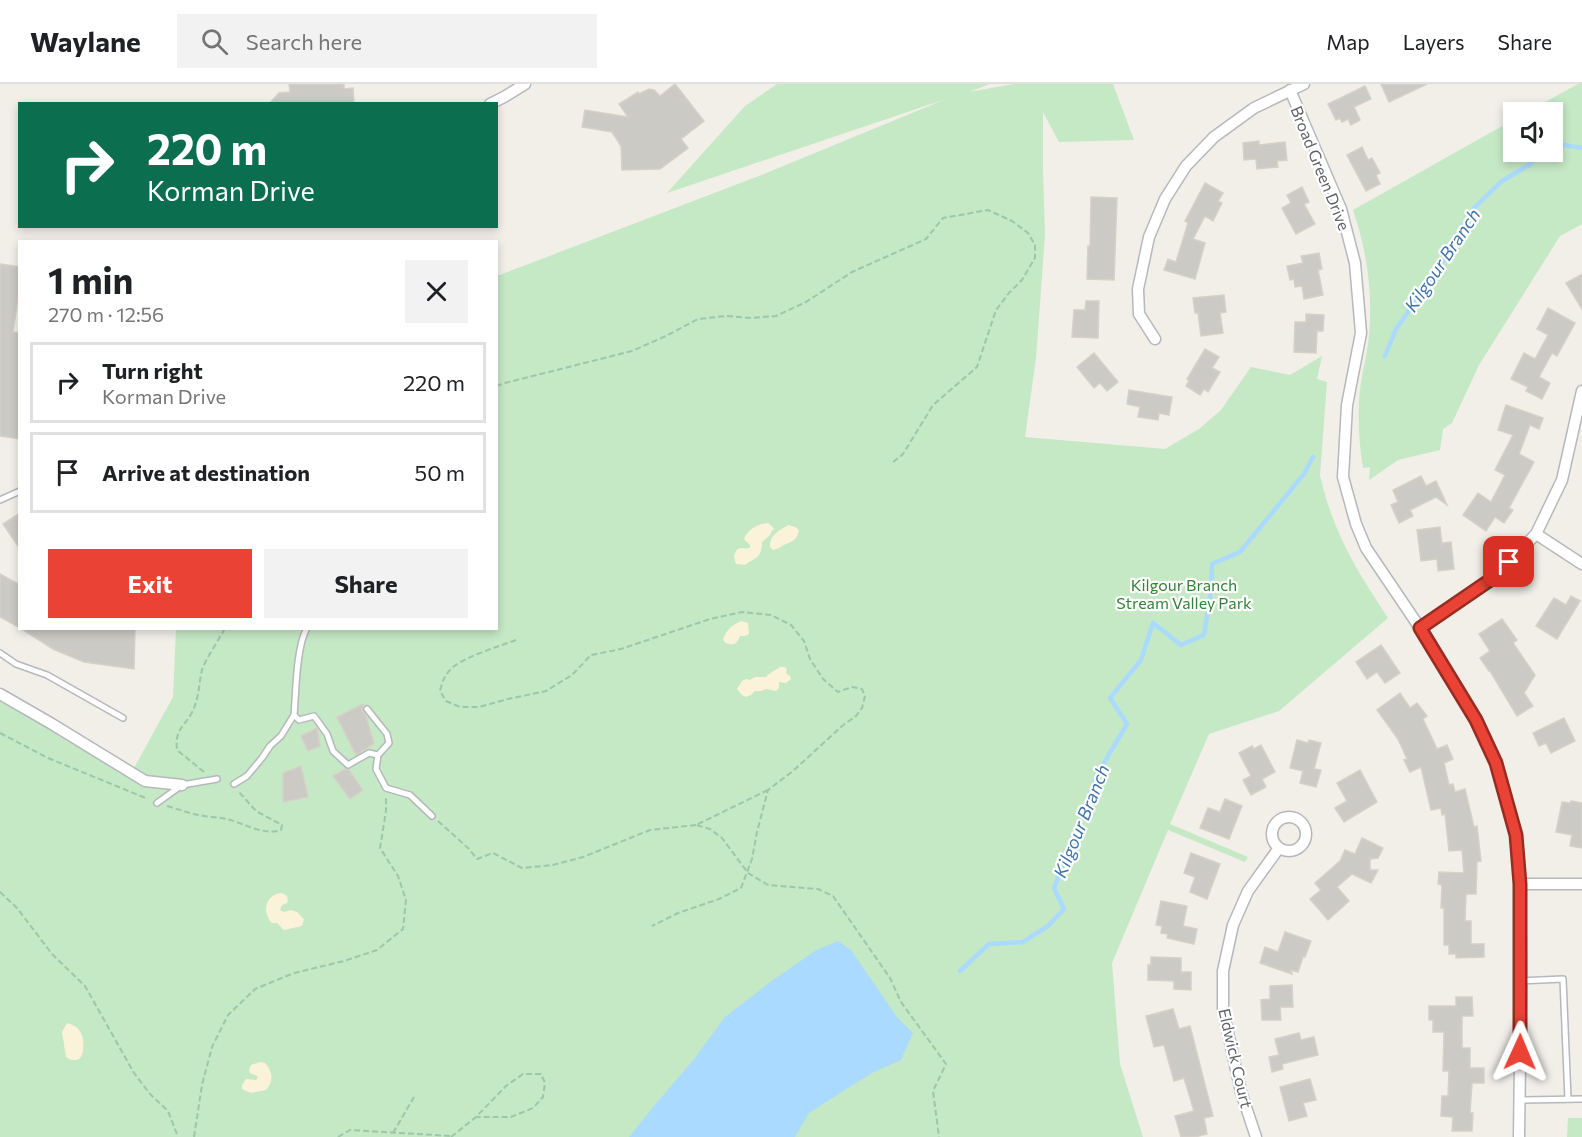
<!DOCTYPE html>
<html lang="en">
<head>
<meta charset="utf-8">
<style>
  body { margin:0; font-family:Commissioner,sans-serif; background:#f2f2f2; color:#202124; height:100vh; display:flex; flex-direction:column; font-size:22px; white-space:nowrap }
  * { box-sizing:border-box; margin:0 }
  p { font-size:20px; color:#757577 }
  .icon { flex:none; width:33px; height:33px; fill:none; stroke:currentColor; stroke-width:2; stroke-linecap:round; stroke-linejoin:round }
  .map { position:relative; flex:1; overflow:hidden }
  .drawer { position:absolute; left:18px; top:156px; width:480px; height:390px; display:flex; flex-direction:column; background:#fff; border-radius:0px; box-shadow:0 3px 9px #0003 }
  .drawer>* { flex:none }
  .banner { position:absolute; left:18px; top:18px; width:480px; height:126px; border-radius:0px; box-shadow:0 3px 9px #0003; background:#0b6e4f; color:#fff; overflow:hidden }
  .buttons { position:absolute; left:1503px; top:18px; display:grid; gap:12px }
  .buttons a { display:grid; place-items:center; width:60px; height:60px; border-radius:0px; background:#fff; box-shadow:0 3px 9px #0003; font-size:30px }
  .pin { position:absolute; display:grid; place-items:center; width:51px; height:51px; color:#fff; margin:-26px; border-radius:12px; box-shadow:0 3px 9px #0006 }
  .me { position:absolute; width:66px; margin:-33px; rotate:1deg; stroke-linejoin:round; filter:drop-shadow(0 0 4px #0008) }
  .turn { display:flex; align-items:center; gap:21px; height:126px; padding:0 30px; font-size:27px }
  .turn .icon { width:78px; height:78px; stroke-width:2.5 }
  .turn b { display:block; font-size:42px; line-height:51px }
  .round { display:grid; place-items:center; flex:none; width:63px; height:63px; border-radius:0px; background:#f2f2f2 }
  .overview { display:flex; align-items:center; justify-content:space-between; height:102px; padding:0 30px }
  h1 { font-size:36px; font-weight:700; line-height:45px }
  .action { display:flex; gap:12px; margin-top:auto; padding:12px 30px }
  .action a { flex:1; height:69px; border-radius:0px; background:#ea4335; color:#fff; font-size:24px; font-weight:700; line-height:69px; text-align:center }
  .action a+a { background:#f2f2f2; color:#202124 }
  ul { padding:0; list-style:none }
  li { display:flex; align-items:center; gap:18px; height:81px; margin:0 12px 9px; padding:0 18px; border:3px solid #e0e0e0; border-radius:0px }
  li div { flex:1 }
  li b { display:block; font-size:22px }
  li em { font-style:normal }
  header { display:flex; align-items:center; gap:36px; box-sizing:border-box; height:84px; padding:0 30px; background:#fff; border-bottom:2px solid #e0e0e0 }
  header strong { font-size:28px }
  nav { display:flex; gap:33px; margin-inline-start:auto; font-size:21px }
  .search { width:420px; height:54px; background:#f2f2f2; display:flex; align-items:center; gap:15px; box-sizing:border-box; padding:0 21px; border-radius:0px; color:#757577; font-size:22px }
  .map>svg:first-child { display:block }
  .green { fill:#c5e8c5 }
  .sand { fill:#fbf3d9 }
  .water { fill:#aadaff }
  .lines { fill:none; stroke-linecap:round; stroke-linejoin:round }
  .stream { stroke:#aadaff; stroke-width:4.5 }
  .building { fill:#cccac5; stroke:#d6d1c6; stroke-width:1.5 }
  .service-casing { stroke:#b5b8bc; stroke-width:8 }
  .minor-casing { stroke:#b5b8bc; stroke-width:13 }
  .path { stroke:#9cc7a9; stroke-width:2; stroke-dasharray:6 3; stroke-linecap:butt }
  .service { stroke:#fff; stroke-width:5 }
  .minor { stroke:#fff; stroke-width:10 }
  .route-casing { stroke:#982c22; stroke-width:15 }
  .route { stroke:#ea4335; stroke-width:10 }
  .labels { text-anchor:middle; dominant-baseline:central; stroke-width:4.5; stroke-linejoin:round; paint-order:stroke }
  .street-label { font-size:16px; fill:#5f6368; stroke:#fff }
  .park-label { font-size:16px; fill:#348238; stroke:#fff }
  .water-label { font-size:18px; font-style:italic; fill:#4174aa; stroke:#fff }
</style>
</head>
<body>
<header>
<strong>Waylane</strong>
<div class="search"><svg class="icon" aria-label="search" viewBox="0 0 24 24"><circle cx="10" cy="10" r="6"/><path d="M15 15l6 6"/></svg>Search here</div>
<nav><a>Map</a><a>Layers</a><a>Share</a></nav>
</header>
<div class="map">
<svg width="1582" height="1053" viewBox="0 0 1582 1053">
  <rect width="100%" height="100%" fill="#f1efe8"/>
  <g class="green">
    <path d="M777,0H990L969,8L1014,0H1113L1134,56L1059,58L1043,28V87L1045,151L1036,274L1025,353L1165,365L1199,345L1221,326L1251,283L1290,291L1322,272L1317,295L1327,298L1320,391C1333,449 1356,485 1388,534L1279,627L1209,650L1170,740L1248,773L1245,778L1168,746L1112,879L1120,980L1143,1053H0V605L134,684L173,613L176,545L496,544L497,192L764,90L946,15L667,109L745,22Z"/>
    <path d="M1578,0H1582V140L1560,152L1479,281L1452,339L1443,345L1440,366L1398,376L1369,396L1370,383L1363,384C1359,358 1357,332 1360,306C1362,288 1367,271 1369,252C1373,209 1367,167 1353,126L1513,36L1514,68H1552V28H1527Z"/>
    <polygon points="1568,1034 1582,1034 1582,1053 1567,1053"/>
  </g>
  <g class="sand">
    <path d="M768,439L774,444L769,452L762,458C762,474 756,473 745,481L736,480L734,473C737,460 741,466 750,464V461L744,455C748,445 758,440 768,439Z"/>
    <path d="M789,441L797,444L799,447C796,456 794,457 786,460C781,462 779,465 773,466L770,463C769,452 780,445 789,441Z"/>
    <path d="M741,537L748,539L749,550L745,552H740C737,560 734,562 726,559L723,556C726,545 733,541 741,537Z"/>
    <path d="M780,583H785L787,585L786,589L790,592L791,595L786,599L779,598V604L776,607L766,605L761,607H755L751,611L746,613L742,611L737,605L742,597L746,595L750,596L755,593H766C770,588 775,587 780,583Z"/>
    <path d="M282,809L287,812L288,817L287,819L282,821L280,826L284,828L291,826L297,828L304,835L302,842L284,846L277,839H272C261,827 266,810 282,809Z"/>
    <path d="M67,939C80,942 85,952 83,965C83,968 82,972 80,974C77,977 74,976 71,976L66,973L62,948Z"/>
    <path d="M260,978L265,979C273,988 274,997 266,1006L251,1009L242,1005V1001L246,995L256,996L258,993L255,991L250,989L249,986L251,981Z"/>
  </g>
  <polygon class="water" points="838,857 851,866 897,933 913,949 901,976 872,989 809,1029 795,1053 629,1053 654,1022 694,975 725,933 773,896 815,867"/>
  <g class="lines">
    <g class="stream">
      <polyline points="1552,59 1582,64"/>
      <polyline points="1385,272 1396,245 1436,188 1475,123 1502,97 1529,81 1541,68"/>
      <polyline points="960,887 989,860 1023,858 1048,842 1064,825 1054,804 1098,689 1127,640 1110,614 1141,576 1153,539 1181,561 1204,551 1211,507 1212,480 1240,468 1304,390 1313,373"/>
    </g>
  </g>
  <g class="building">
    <polygon points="289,0 344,0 344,5 353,4 354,20 269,20 279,9 290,8"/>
    <polygon points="675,0 704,37 681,55 688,64 660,85 622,86 621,62 612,48 582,43 585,26 628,33 619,20 638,8 639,10 649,5 654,6 660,12"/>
    <polygon points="1381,0 1427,0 1389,18"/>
    <polygon points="1365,2 1371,15 1354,23 1360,36 1351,41 1348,35 1342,38 1340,34 1336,36 1328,20"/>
    <polygon points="1259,57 1259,61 1285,58 1287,76 1277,77 1278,83 1257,85 1256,75 1244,76 1243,59"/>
    <polygon points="1362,63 1368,76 1372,74 1380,89 1376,91 1380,100 1366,107 1347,71"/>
    <polygon points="1205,99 1223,109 1218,117 1222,119 1213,137 1205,132 1193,155 1205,159 1195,195 1164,186 1168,175 1176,178 1188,139 1185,137"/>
    <polygon points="1302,103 1309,118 1304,120 1315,140 1296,150 1282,124 1291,119 1287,111"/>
    <polygon points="1091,113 1117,114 1114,196 1087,195 1088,162 1090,162"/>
    <polygon points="1319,169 1322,185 1318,186 1323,211 1304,215 1302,202 1295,203 1294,195 1290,196 1287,182 1303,179 1301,172"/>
    <polygon points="0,180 20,183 20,201 13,248 20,249 20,355 0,352"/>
    <polygon points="1582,190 1582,225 1566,199"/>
    <polygon points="1224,211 1226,228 1220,229 1223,249 1201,252 1198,229 1195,229 1193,214"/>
    <polygon points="1086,217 1099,217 1098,254 1072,253 1074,226 1085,226"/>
    <polygon points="1548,224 1575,239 1557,272 1552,269 1539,293 1550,299 1542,315 1526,307 1528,303 1511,295 1524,269 1535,275 1548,251 1537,245"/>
    <polygon points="1306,230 1324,231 1323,247 1317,247 1316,269 1294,268 1295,238 1306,238"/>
    <polygon points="1205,265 1219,273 1212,284 1220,288 1208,308 1204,305 1200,311 1186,302 1189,297 1187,295"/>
    <polygon points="1094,269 1118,298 1107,307 1100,299 1094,304 1077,283"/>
    <polygon points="1129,306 1172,313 1169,331 1159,329 1158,336 1138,333 1140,323 1127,320"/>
    <polygon points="1506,321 1543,334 1539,345 1530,341 1519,370 1534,378 1509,424 1513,426 1504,439 1495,433 1486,447 1463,431 1478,409 1491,418 1505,391 1495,386 1513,351 1498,346"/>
    <polygon points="1421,392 1426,402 1436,397 1447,421 1436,413 1410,426 1413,432 1399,439 1391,421 1398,418 1393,406"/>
    <polygon points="20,429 20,465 3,440"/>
    <polygon points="1440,443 1442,461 1443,459 1451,458 1454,485 1438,487 1437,475 1421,477 1417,446"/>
    <polygon points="0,490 20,501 20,544 0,533"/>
    <polygon points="1571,512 1580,517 1557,555 1536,542 1554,514 1566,521"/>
    <polygon points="1502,535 1517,556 1513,559 1535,591 1524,609 1533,622 1517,632 1490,587 1489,587 1480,574 1490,567 1479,550"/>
    <polygon points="20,544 135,544 134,585 84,578 53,565"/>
    <polygon points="1381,561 1400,589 1385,599 1377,588 1367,595 1356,578"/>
    <polygon points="1400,609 1410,624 1417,619 1427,632 1423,635 1437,665 1447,661 1453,675 1444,679 1449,701 1453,700 1455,708 1465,705 1474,743 1477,742 1481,777 1477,778 1476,810 1466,810 1465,837 1471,837 1471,860 1484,860 1484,873 1456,874 1456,870 1449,870 1449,861 1444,861 1444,824 1441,824 1442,801 1438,800 1439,788 1464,789 1462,766 1449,767 1445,730 1442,731 1441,724 1431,726 1421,683 1410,688 1404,676 1407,675 1398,655 1377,626"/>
    <polygon points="363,620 362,626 366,632 374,660 356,671 337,633"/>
    <polygon points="1564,634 1575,657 1551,669 1546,659 1539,662 1533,649"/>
    <polygon points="317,644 320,662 308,667 301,652"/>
    <polygon points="1297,656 1308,659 1309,656 1321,659 1314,685 1321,686 1316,703 1300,699 1303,687 1290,684"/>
    <polygon points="1261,661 1275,688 1262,695 1266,703 1251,711 1243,696 1251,692 1239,669 1252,662 1254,665"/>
    <polygon points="301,682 308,713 283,718 283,689"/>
    <polygon points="345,685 349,686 363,706 350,715 333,692"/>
    <polygon points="1360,686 1377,718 1344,738 1335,724 1347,717 1337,699"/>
    <polygon points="1225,715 1242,722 1229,755 1200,744 1208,724 1220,728"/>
    <polygon points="1571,717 1582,719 1582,764 1570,762 1572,751 1556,748 1562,718 1570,719"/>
    <polygon points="1362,754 1383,764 1378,774 1370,775 1370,786 1378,786 1371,799 1352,790 1337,803 1349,817 1328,836 1310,815 1321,806 1315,799 1340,777 1345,766 1355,770"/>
    <polygon points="1191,769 1220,780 1207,815 1190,808 1195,793 1184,789"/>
    <polygon points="1161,817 1187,822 1183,842 1197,845 1194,860 1167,854 1168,850 1161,849 1162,842 1156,841"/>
    <polygon points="1285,848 1311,857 1305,873 1303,873 1298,888 1291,886 1292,890 1260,879 1265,863 1278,868"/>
    <polygon points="1151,873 1181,874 1181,888 1191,888 1191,906 1174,905 1174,897 1148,896 1148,881 1151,881"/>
    <polygon points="1292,901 1293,923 1280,923 1281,936 1262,936 1261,916 1270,915 1270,902"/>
    <polygon points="1456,913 1472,913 1473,932 1462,932 1462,964 1470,964 1470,984 1484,984 1484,999 1472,999 1470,1029 1473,1029 1472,1047 1452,1047 1453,1033 1441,1032 1442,1012 1448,1012 1449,987 1443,987 1444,948 1433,948 1433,936 1429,936 1429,922 1456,922"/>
    <polygon points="1173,925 1179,945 1190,942 1213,1032 1204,1034 1207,1050 1195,1053 1181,1053 1175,1032 1194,1027 1184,994 1174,997 1164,961 1154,963 1146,932"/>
    <polygon points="1299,949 1301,956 1314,953 1318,971 1282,980 1283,985 1272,988 1269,973 1279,971 1275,955"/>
    <polygon points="1310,995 1316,1016 1303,1019 1307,1032 1289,1037 1280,1003"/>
  </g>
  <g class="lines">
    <g class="service-casing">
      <g id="service">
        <polyline points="0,416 20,407"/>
        <path d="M307,544C296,563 296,609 294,631L299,636L314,632L327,650L333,667L348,681L369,669L378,671"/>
        <polyline points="0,569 16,580 47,591 123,634"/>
        <polyline points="367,625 387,650 389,659 378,671 376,685 386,704 410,711 432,732"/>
        <polyline points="234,700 247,692 262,674 270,662 281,652 294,631"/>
        <polyline points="157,719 182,701 217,695"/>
        <polyline points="1521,897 1563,895 1568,1015"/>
        <polyline points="1520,1016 1582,1015"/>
      </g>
    </g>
    <g class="minor-casing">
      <g id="minor">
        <polyline points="1290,6 1341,125 1355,179 1361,249 1347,321 1343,393 1356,440 1366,464 1420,544 1476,636 1496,679 1516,751 1520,800 1521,897 1519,1053"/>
        <polyline points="490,20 504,13 525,0"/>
        <polyline points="1155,255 1139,230 1138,205 1149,153 1165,115 1186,82 1214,53 1254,24 1304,0"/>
        <polyline points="1536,450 1582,480"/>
        <polyline points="1420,544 1496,492 1536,450 1562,396 1582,307"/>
        <polyline points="0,610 52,640 145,697 182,701"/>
        <circle cx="1289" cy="750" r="17"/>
        <polyline points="1520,800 1582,800"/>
        <polyline points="1256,1053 1241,1008 1223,926 1223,887 1233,841 1248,807 1279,764"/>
      </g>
    </g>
    <g class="path">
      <polyline points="496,302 505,299 632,267 666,252 698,235 726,232 751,234 776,232 806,218 852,188 926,155 943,134 988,126 1012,137 1028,149 1035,161 1035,174 1022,196 1009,209 996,226 977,283 933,321 903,370 892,379"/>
      <path d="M516,556C500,562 460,574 450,586C444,592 442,599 440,607L446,617L460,623H479L508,615L546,607L572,591L591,571L621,565L710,535L742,528L771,531L791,541L804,557L810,575L823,595L838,608L852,603L862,605L865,612L862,624L856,632L842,642L793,687L768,706L757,748L752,775L741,804L719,815L678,829L652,842"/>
      <polyline points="0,649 48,674 148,715"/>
      <path d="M204,688L177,666C174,643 187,642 194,624C199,612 199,599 202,586C206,574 219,556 225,544"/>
      <polyline points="768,706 696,741 710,745 722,754 748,789 768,801 818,805 833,812 890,894 901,918 946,980 933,1007 939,1053"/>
      <path d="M167,722C178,725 188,729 199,731C208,733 218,733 227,735C243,739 264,752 281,746L282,741L256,727L239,708"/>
      <polyline points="438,737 469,765 477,775 493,769 522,784 553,781 583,773 650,746 696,741"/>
      <polyline points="0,808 17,824 52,870 85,902 134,989 150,1010 168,1027 178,1053"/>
      <polyline points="393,1049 414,1013"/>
      <polyline points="194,1053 202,1001 212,963 228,931 255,905 294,889 344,877 377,866 403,845 406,816 398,792 380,764 386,727 386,714"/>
      <polyline points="338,1053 350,1046 451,1052"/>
      <polyline points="451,1053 476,1033 506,1002 523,990 541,990 545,999 543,1013 533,1024 511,1033 476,1033"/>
    </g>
    <use href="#service" class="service"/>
    <use href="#minor" class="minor"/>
  </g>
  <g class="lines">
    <g class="route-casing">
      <polyline id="route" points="1509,478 1496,492 1420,544 1476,636 1496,679 1516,751 1520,800 1520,968"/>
    </g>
    <use href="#route" class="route"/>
  </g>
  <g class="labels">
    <g class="street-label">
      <text transform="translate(1321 84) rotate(68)">Broad Green Drive</text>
      <text transform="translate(1236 974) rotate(77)">Eldwick Court</text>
    </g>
    <g class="park-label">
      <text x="1184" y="500">Kilgour Branch<tspan x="1184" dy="18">Stream Valley Park</tspan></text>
    </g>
    <g class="water-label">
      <text transform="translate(1442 176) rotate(-56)">Kilgour Branch</text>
      <text transform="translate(1081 737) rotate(-68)">Kilgour Branch</text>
    </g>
  </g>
</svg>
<div class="buttons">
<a><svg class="icon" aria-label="sound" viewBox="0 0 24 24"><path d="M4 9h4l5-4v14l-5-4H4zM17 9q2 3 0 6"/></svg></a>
</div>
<div class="pin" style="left:1509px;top:478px;background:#d93025"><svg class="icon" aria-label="arrive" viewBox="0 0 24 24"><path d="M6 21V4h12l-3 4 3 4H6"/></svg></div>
<svg class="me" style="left:1520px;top:968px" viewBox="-20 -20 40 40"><path d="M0-17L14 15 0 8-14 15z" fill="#ea4335" stroke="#fff" stroke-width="4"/></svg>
<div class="banner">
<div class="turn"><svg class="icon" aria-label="right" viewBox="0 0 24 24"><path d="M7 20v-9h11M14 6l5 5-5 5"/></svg><div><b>220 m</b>Korman Drive</div></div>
</div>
<section class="drawer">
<div class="overview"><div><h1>1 min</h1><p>270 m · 12:56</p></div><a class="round"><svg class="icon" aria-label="close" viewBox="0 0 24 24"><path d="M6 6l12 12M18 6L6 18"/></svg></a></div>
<ul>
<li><svg class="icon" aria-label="right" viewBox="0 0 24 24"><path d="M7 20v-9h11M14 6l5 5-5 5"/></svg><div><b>Turn right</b><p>Korman Drive</p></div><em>220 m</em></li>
<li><svg class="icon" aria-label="arrive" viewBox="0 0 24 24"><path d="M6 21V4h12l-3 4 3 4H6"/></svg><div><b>Arrive at destination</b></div><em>50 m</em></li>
</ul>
<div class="action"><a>Exit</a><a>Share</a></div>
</section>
</div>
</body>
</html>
